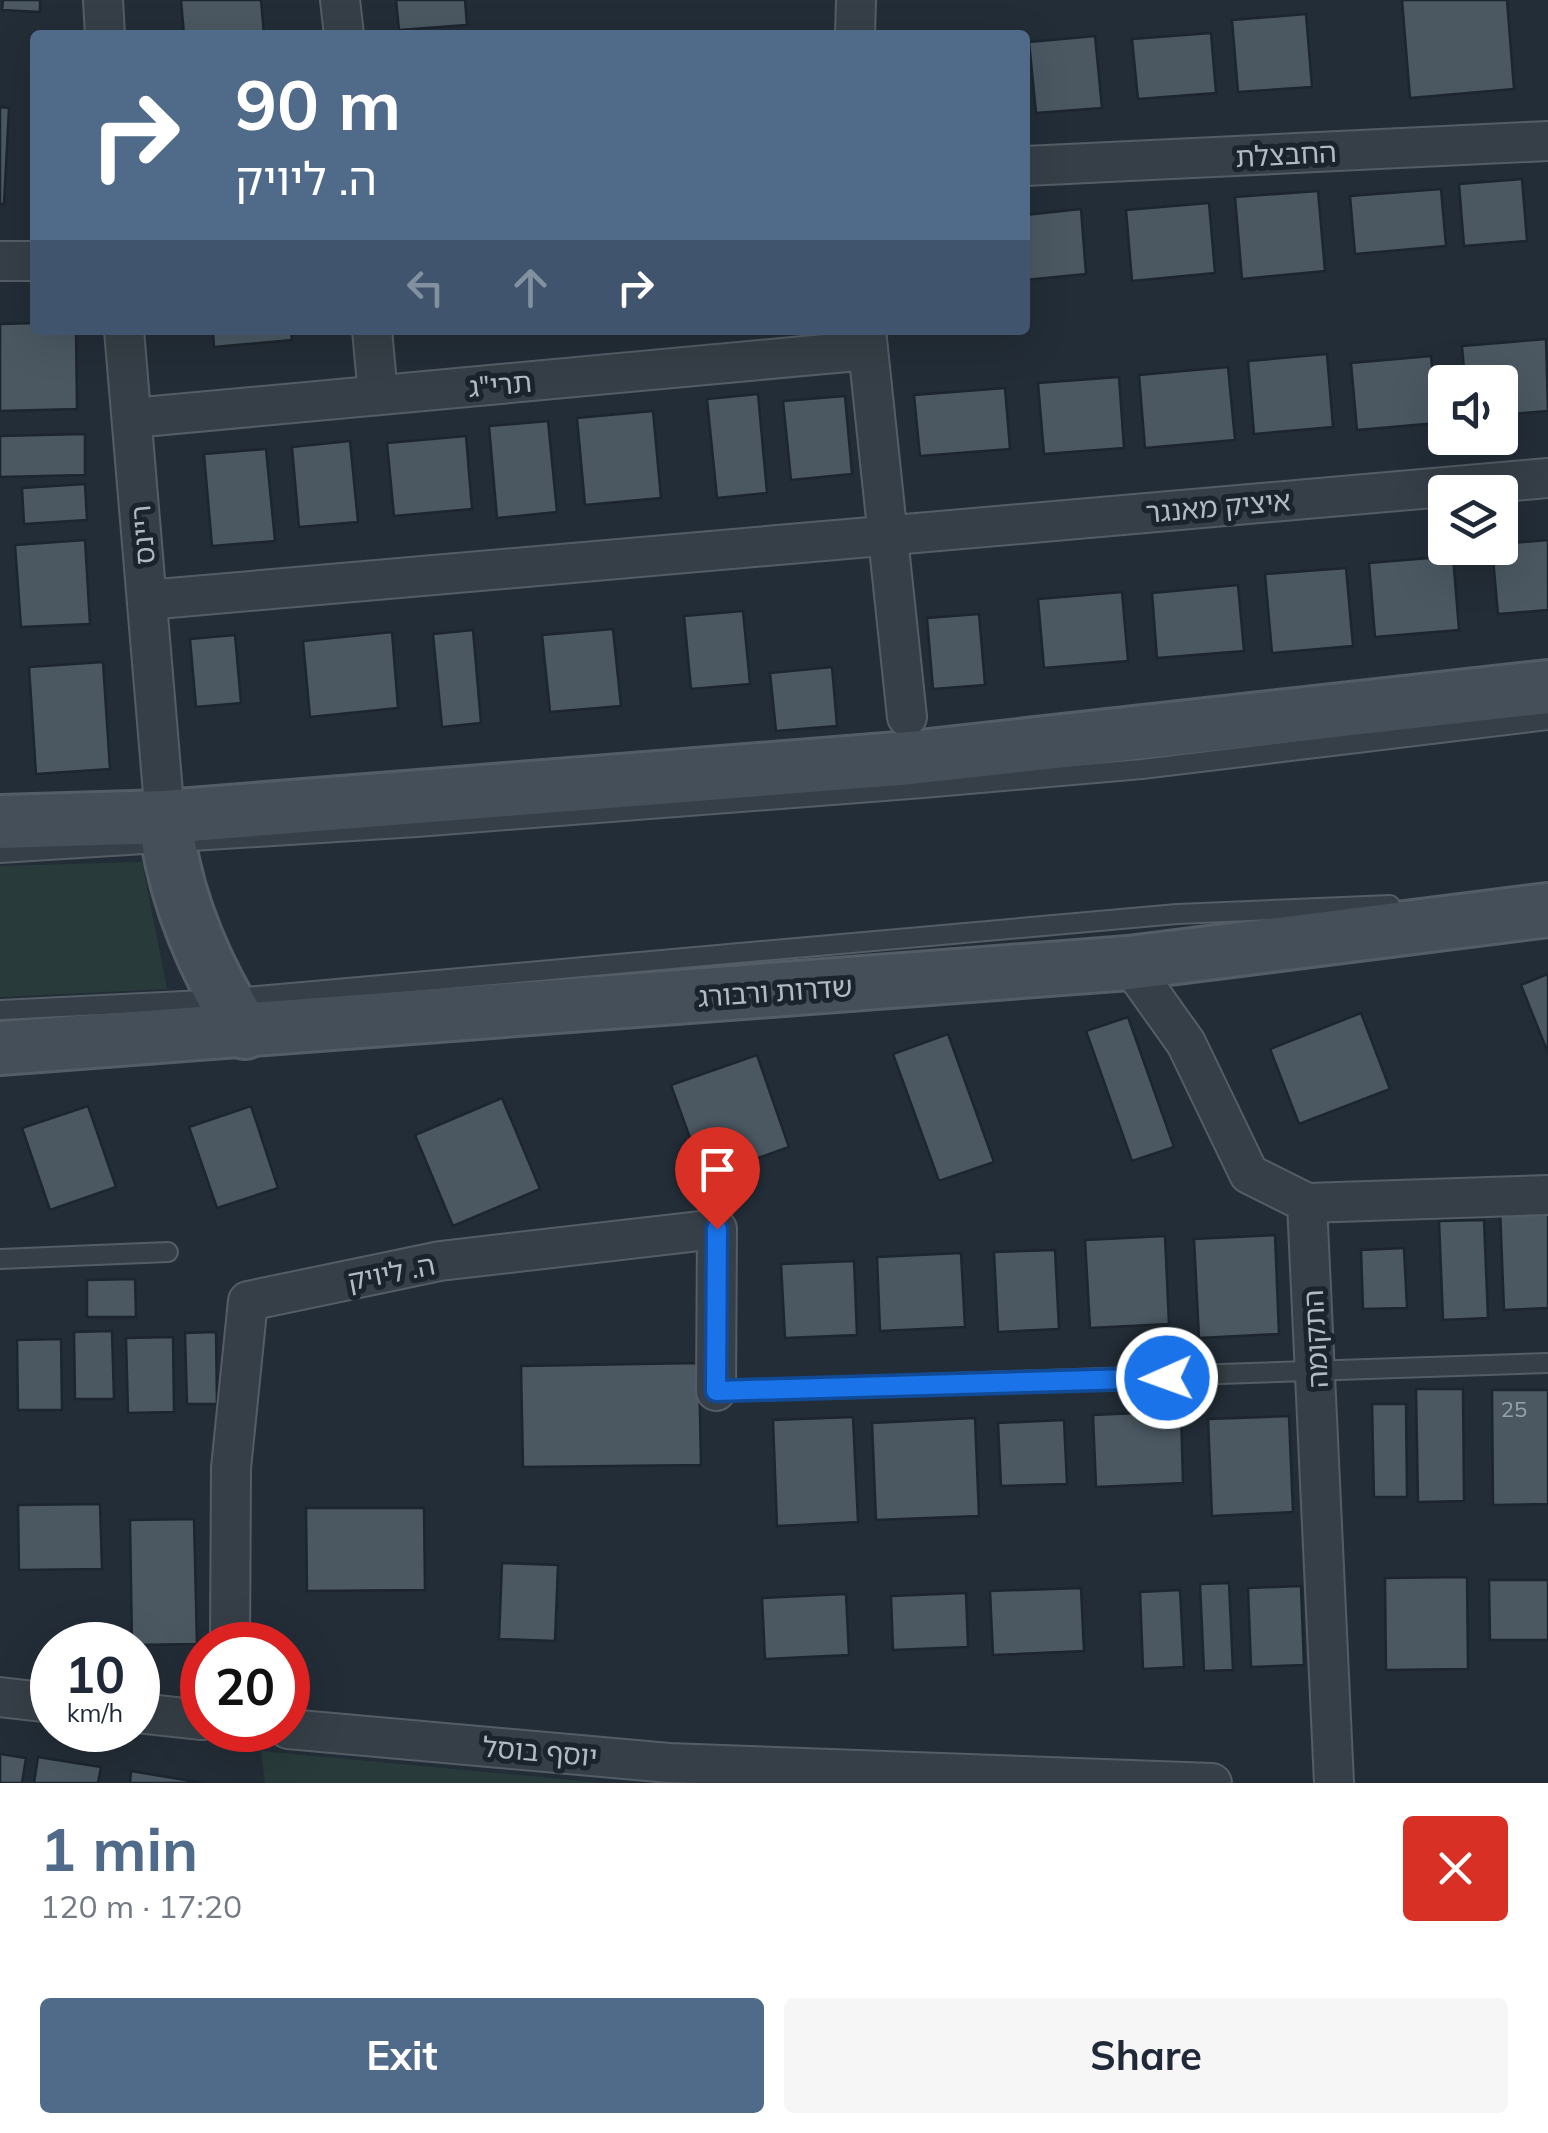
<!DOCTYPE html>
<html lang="en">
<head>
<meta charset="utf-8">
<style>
  body { margin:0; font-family:Mulish,"Noto Sans Hebrew",sans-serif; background:#f6f6f7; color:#1f2937; height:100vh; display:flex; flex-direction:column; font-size:38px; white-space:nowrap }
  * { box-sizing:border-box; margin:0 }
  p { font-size:32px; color:#747a83 }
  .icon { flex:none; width:55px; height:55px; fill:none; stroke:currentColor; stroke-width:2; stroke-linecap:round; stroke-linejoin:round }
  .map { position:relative; height:1783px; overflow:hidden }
  .side { display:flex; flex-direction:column; background:#fff; flex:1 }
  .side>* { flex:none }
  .top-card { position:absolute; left:30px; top:30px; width:1000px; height:305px; border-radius:10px; box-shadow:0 10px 40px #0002; background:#506b89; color:#fff; overflow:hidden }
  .buttons { position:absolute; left:1428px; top:365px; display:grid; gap:20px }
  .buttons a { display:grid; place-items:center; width:90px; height:90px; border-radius:10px; background:#fff; box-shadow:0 10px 40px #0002; font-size:50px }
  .speed { position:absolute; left:30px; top:1622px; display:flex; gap:20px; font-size:50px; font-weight:700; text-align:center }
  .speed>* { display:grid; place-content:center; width:130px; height:130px; border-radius:50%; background:#fff; box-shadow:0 10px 40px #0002; line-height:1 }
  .speed small { font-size:25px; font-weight:400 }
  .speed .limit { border:15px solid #d22; background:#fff; color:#111 }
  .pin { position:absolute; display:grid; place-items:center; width:85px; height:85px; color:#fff; margin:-102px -42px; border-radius:50% 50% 50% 0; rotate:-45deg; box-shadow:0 0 10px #0007 }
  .pin .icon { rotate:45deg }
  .me { position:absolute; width:110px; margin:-55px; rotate:268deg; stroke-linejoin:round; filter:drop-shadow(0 0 8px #0008) }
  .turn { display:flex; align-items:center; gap:35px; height:210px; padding:0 40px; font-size:45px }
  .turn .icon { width:130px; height:130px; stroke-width:2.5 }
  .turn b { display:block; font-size:70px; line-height:85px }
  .lanes { display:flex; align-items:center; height:95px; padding:0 40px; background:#0003; justify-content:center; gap:50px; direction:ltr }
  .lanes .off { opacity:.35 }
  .round { display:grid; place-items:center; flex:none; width:105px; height:105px; border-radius:10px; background:#f6f6f7 }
  .summary { display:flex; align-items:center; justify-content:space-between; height:170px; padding:0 40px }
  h1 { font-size:60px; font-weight:700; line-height:75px; color:#506b89 }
  .primary-button { display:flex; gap:20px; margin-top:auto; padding:20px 40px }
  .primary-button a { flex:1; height:115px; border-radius:10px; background:#506b89; color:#fff; font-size:40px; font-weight:700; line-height:115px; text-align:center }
  .primary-button a+a { background:#f6f6f7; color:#1f2937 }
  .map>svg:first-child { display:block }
  .green { fill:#283b3a }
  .building { fill:#4b5862; stroke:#1d262e; stroke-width:2.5 }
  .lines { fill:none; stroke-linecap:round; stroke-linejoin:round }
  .lane-casing { stroke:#545d65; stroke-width:22 }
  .street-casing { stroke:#545d65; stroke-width:42 }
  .secondary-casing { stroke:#545d65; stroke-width:58 }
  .lane { stroke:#363f47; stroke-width:18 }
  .street { stroke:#363f47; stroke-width:38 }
  .secondary { stroke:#444f5a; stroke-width:52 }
  .route-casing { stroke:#114b97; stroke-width:25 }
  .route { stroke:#1a73e8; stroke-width:18 }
  .labels { text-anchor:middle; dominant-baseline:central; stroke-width:10; stroke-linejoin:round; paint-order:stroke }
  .number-label { font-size:22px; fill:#98a2ac }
  .street-label { font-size:28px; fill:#b1bac4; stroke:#1b242c }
</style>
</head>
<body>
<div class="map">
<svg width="1548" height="1783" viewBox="0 0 1548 1783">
  <rect width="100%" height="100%" fill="#232d37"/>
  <g class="green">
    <polygon points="142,862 167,989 0,997 0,866"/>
    <polygon points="261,1751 605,1783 265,1783"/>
  </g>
  <g class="building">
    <polygon points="3,0 40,0 40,12 2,10"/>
    <polygon points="181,0 261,0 264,35 184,35"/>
    <polygon points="396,0 465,0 467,25 399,30"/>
    <polygon points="1402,0 1507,0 1514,89 1410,98"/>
    <polygon points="1306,14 1312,87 1238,92 1232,20"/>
    <polygon points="1211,33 1216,93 1138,99 1132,39"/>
    <polygon points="1095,36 1102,108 1036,113 1029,42"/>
    <polygon points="0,107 9,108 4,204 0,204"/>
    <polygon points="1522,179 1527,241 1464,246 1459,184"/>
    <polygon points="1441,189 1446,246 1355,254 1350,196"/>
    <polygon points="1318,191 1325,271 1242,279 1235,197"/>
    <polygon points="1209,203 1215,273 1132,281 1126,210"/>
    <polygon points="1081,209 1086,274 1025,280 1025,215"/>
    <polygon points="35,323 35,330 76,330 77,409 0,411 0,324"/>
    <polygon points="213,330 291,330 292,340 214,347"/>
    <polygon points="1546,339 1548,411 1500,415 1500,382 1465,382 1462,346"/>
    <polygon points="1327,354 1333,427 1254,434 1248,361"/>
    <polygon points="1431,356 1437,423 1357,430 1351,363"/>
    <polygon points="1228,367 1235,440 1145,448 1139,375"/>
    <polygon points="1119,377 1124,448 1044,454 1038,383"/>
    <polygon points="1005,388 1010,449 920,456 914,395"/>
    <polygon points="758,394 767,493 717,498 707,399"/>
    <polygon points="845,396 852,474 791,480 783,401"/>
    <polygon points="653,411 661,498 585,505 577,418"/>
    <polygon points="548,421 557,512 497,518 489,426"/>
    <polygon points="85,434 85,475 0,477 0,436"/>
    <polygon points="466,436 472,509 394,516 387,443"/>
    <polygon points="350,441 358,522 299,527 292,447"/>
    <polygon points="266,449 275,541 212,546 204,454"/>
    <polygon points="85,484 87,520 24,524 22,488"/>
    <polygon points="85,540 90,624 21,627 15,545"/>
    <polygon points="1548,540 1548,610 1498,614 1492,548 1500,548 1500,544"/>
    <polygon points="1453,556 1459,630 1375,637 1369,563"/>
    <polygon points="1346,568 1353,646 1272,653 1265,574"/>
    <polygon points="1238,585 1244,651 1157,658 1152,593"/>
    <polygon points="1122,592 1128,661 1044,668 1038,599"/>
    <polygon points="743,611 750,684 691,689 684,616"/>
    <polygon points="979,614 985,685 933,689 927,618"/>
    <polygon points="613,629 621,706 550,712 542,635"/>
    <polygon points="473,630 481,723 442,727 433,634"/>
    <polygon points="392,632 398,708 310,717 303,641"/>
    <polygon points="235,635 241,703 196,707 190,639"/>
    <polygon points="103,662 110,769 36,774 29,667"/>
    <polygon points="832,667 837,726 776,731 770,673"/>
    <polygon points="1548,974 1548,1053 1521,985"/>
    <polygon points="1361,1013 1390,1089 1299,1124 1270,1049"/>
    <polygon points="1128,1017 1174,1147 1132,1161 1086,1031"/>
    <polygon points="948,1034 994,1162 939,1181 893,1054"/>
    <polygon points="757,1055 789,1147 704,1177 671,1085"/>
    <polygon points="502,1098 540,1189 453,1226 415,1135"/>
    <polygon points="88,1106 116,1187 50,1210 22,1128"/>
    <polygon points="251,1106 278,1188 217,1208 189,1127"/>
    <polygon points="1548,1208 1548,1308 1504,1310 1500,1209"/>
    <polygon points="1484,1220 1488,1318 1443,1320 1439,1221"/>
    <polygon points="1275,1235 1279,1334 1199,1338 1194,1239"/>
    <polygon points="1165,1236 1169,1324 1090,1328 1085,1240"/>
    <polygon points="1404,1248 1407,1308 1363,1309 1361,1250"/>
    <polygon points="1055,1250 1059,1329 998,1332 994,1252"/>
    <polygon points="961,1253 965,1327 880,1331 877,1257"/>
    <polygon points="854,1261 857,1335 785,1338 781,1264"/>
    <polygon points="135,1279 136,1317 87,1317 87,1280"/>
    <polygon points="112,1331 114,1399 75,1399 74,1332"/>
    <polygon points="216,1332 217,1404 187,1404 185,1333"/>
    <polygon points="173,1337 174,1412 128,1413 126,1338"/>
    <polygon points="61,1339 62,1410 18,1410 17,1340"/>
    <polygon points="699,1363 701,1465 523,1467 521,1366"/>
    <polygon points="1416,1389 1463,1389 1464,1501 1418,1502"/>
    <polygon points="1492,1390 1548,1390 1548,1504 1493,1505"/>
    <polygon points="1372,1404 1406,1404 1407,1497 1374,1497"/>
    <polygon points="1181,1411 1183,1483 1096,1487 1093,1415"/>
    <polygon points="1289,1416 1293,1512 1212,1516 1208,1419"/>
    <polygon points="853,1417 858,1522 777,1526 773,1420"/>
    <polygon points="975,1418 979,1516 876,1520 872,1423"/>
    <polygon points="1064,1420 1067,1484 1001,1486 998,1423"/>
    <polygon points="100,1504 102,1569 19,1570 18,1505"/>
    <polygon points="306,1508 424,1508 425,1590 307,1591"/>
    <polygon points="194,1519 197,1644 132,1645 130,1520"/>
    <polygon points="502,1563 558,1565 555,1641 499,1639"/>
    <polygon points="1467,1577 1468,1669 1386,1670 1385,1578"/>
    <polygon points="1489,1580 1548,1580 1548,1640 1490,1640"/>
    <polygon points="1229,1583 1233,1670 1204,1671 1200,1584"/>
    <polygon points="1301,1586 1304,1665 1251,1667 1248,1588"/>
    <polygon points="1081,1588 1084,1651 993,1655 990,1591"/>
    <polygon points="1180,1590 1184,1667 1143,1669 1140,1592"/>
    <polygon points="966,1593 968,1647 893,1650 891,1596"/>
    <polygon points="846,1594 849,1655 765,1659 762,1598"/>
    <polygon points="0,1754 26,1758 22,1783 0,1783"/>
    <polygon points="38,1757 101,1767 98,1783 34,1783"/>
    <polygon points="131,1771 203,1783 130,1783"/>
  </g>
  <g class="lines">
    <g class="lane-casing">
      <g id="lane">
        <polyline points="0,853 417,827 923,788 1142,769 1548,720"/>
        <polyline points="0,1010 224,999 1177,914 1390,905"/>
        <polyline points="0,1259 168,1252"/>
        <polyline points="716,1391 1548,1363"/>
      </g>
    </g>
    <g class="street-casing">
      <g id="street">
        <polyline points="103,0 105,35"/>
        <polyline points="340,0 344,35"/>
        <polyline points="855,35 856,0"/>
        <polyline points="1025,166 1548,141"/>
        <polyline points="0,261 35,261"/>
        <polyline points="124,330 165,817"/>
        <polyline points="372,330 378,395"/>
        <polyline points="866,330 907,717"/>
        <polyline points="132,418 868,350"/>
        <polyline points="147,600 1548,478"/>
        <polyline points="1129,963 1186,1043 1249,1174 1307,1203 1334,1783"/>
        <polyline points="1307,1203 1548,1195"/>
        <polyline points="230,1645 231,1468 248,1301 440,1261 717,1229 716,1391"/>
        <polyline points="0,1697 52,1703"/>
        <polyline points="138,1713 202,1720"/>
        <polyline points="288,1729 669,1763 1212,1783"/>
      </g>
    </g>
    <g class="secondary-casing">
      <g id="secondary">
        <path d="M165,817C173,894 204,967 245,1032"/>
        <polyline points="0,822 165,817 911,758 1548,687"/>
        <polyline points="0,1048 1129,963 1548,910"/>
      </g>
    </g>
    <use href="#lane" class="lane"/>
    <use href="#street" class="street"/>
    <use href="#secondary" class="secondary"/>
  </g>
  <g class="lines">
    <g class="route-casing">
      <polyline id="route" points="717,1229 716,1391 1167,1378"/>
    </g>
    <use href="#route" class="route"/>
  </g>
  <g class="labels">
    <g class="number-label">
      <text x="1514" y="1409">25</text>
    </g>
    <g class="street-label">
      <text transform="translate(1286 154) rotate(-3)">החבצלת</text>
      <text transform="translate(500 384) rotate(-5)">תרי"ג</text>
      <text transform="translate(1218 506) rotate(-5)">איציק מאנגר</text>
      <text transform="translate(142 535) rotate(-95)">ריינס</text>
      <text transform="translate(775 991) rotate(-4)">שדרות ורבורג</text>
      <text transform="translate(391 1272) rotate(-11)">ה. ליויק</text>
      <text transform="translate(1315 1339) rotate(-93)">התקומה</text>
      <text transform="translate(540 1751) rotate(5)">יוסף בוסל</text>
    </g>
  </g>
</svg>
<div class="buttons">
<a><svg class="icon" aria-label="sound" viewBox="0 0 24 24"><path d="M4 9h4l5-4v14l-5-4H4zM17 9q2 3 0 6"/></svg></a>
<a><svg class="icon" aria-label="layers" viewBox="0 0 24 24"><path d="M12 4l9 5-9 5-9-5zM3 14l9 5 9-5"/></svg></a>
</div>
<div class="speed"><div>10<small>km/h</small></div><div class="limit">20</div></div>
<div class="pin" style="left:717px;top:1229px;background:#d93025"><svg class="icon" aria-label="arrive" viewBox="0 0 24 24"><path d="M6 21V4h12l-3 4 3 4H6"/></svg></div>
<svg class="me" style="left:1167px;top:1378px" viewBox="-20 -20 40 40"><circle r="17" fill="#1a73e8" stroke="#fff" stroke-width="3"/><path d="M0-11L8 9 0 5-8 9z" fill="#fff"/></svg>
<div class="top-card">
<div class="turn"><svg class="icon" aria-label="right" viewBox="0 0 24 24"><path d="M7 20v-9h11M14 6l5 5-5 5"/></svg><div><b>90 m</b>ה. ליויק</div></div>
<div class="lanes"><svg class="icon off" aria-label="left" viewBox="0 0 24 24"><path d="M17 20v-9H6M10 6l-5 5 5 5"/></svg><svg class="icon off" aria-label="ahead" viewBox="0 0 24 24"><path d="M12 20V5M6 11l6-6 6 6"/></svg><svg class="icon" aria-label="right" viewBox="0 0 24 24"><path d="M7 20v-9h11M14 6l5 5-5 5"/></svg></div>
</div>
</div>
<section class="side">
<div class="summary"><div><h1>1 min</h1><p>120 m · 17:20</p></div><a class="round" style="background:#d93025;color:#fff"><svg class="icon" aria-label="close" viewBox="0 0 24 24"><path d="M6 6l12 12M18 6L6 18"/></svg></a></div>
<div class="primary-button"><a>Exit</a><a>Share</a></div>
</section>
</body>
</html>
